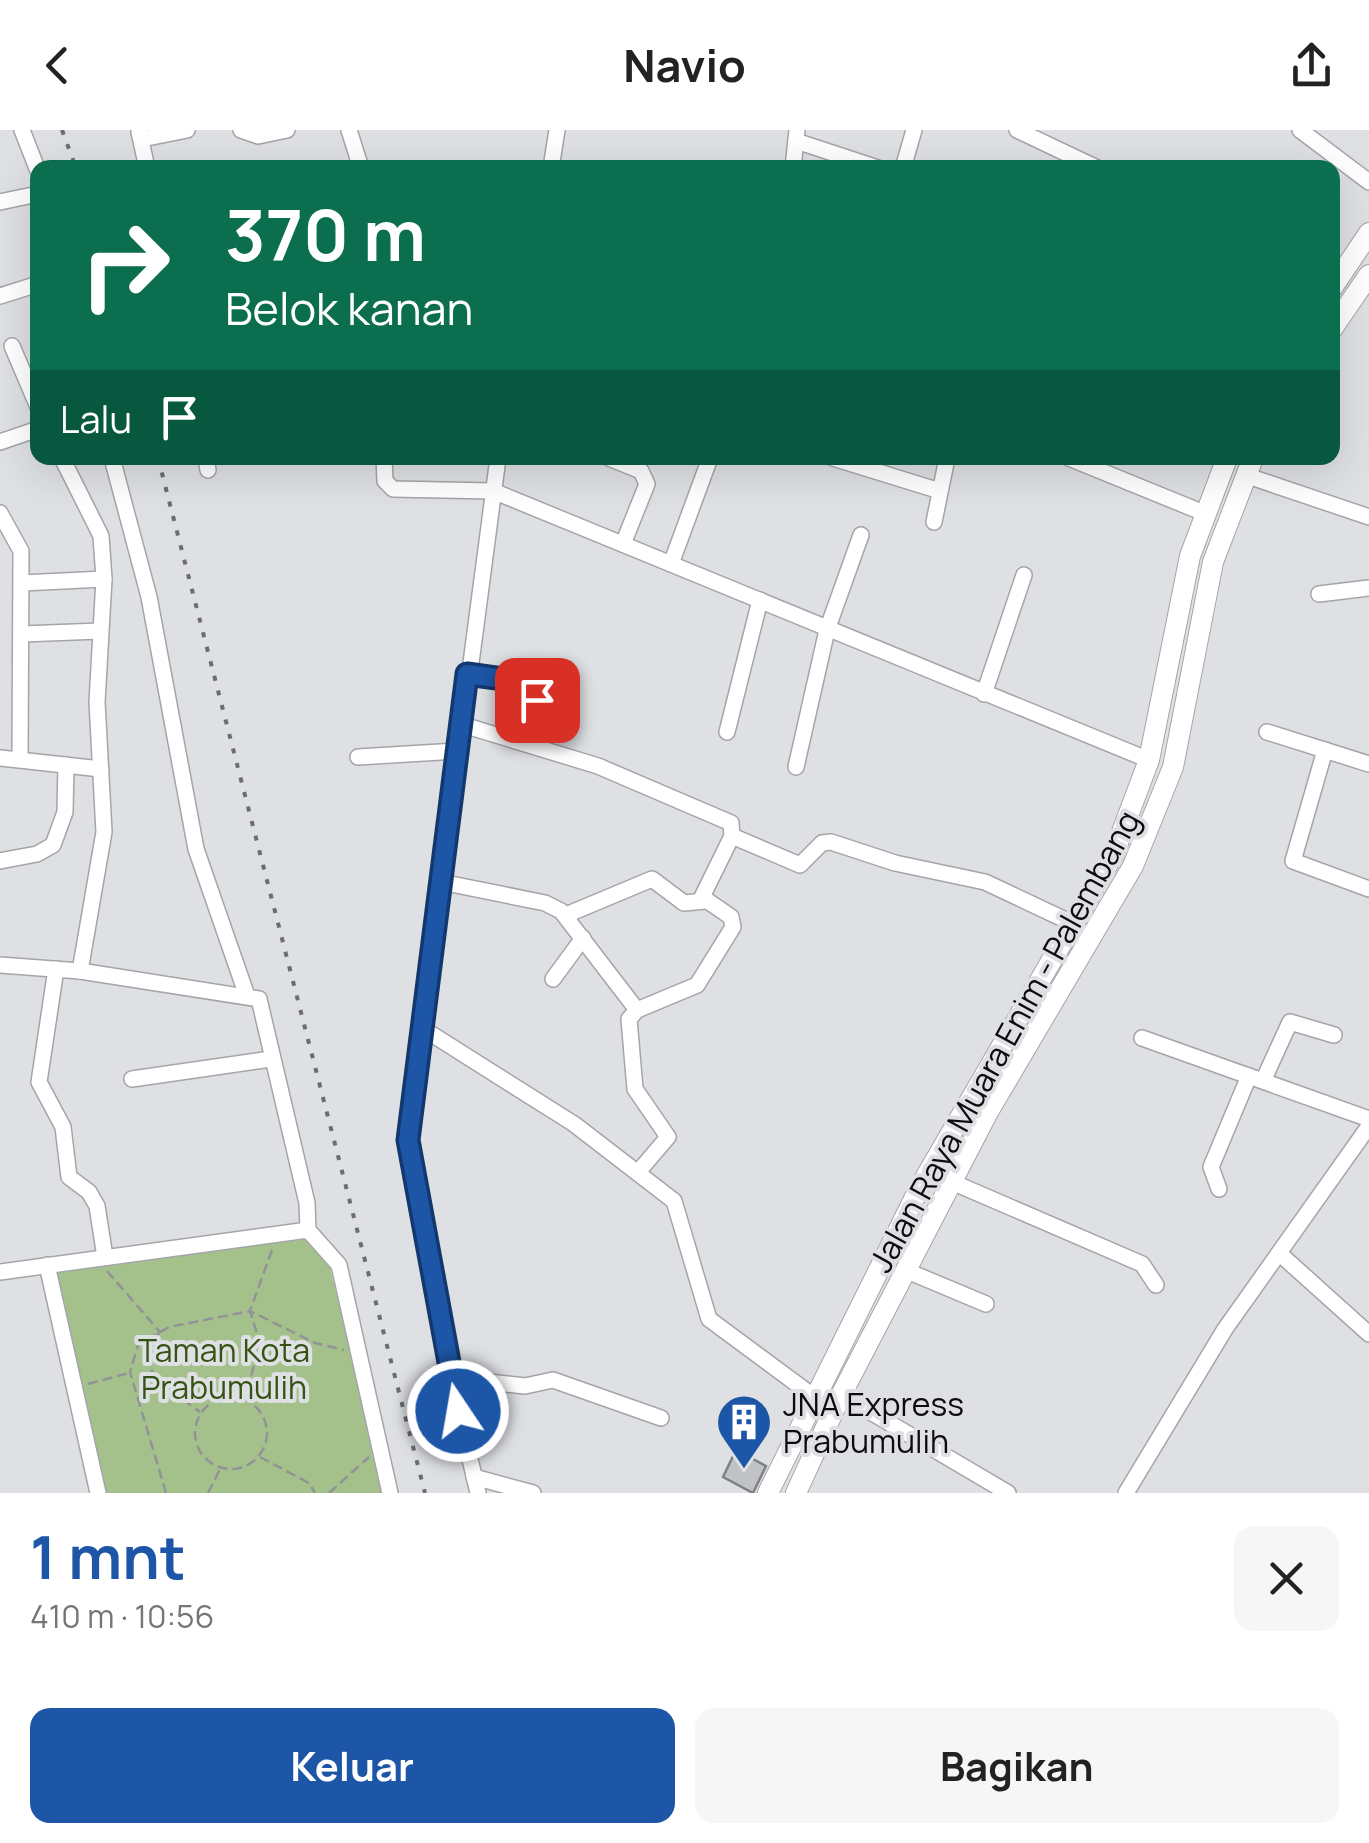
<!DOCTYPE html>
<html lang="id">
<head>
<meta charset="utf-8">
<style>
  body { margin:0; font-family:Manrope,sans-serif; background:#f6f6f6; color:#222; height:100vh; display:flex; flex-direction:column; font-size:38px; white-space:nowrap }
  * { box-sizing:border-box; margin:0 }
  p { font-size:32px; color:#767676 }
  .icon { flex:none; width:55px; height:55px; fill:none; stroke:currentColor; stroke-width:2; stroke-linecap:round; stroke-linejoin:round }
  .map { position:relative; height:1363px; overflow:hidden }
  .panel { display:flex; flex-direction:column; background:#fff; flex:1 }
  .panel>* { flex:none }
  .hud { position:absolute; left:30px; top:30px; width:1310px; height:305px; border-radius:20px; box-shadow:0 10px 40px #0002; background:#0b6e4f; color:#fff; overflow:hidden }
  .pin { position:absolute; display:grid; place-items:center; width:85px; height:85px; color:#fff; margin:-42px; border-radius:20px; box-shadow:0 5px 15px #0006 }
  .me { position:absolute; width:110px; margin:-55px; rotate:348deg; stroke-linejoin:round; filter:drop-shadow(0 0 8px #0008) }
  .turn { display:flex; align-items:center; gap:35px; height:210px; padding:0 30px; font-size:45px }
  .turn .icon { width:130px; height:130px; stroke-width:2.5 }
  .turn b { display:block; font-size:70px; line-height:85px }
  .then { display:flex; align-items:center; height:95px; padding:0 30px; background:#0003; gap:20px; font-size:38px }
  .round { display:grid; place-items:center; flex:none; width:105px; height:105px; border-radius:20px; background:#f6f6f6 }
  .summary { display:flex; align-items:center; justify-content:space-between; height:170px; padding:0 30px }
  h1 { font-size:60px; font-weight:700; line-height:75px; color:#1d56a7 }
  .button { display:flex; gap:20px; margin-top:auto; padding:20px 30px }
  .button a { flex:1; height:115px; border-radius:20px; background:#1d56a7; color:#fff; font-size:40px; font-weight:700; line-height:115px; text-align:center }
  .button a+a { background:#f6f6f6; color:#222 }
  header { display:flex; justify-content:space-between; align-items:center; height:130px; padding:0 30px; background:#fff; font-size:45px; font-weight:700 }
  .map>svg:first-child { display:block }
  .green { fill:#a4c18c }
  .building { fill:#c0c2c6; stroke:#7f8084; stroke-width:2.5 }
  .lines { fill:none; stroke-linecap:round; stroke-linejoin:round }
  .minor-casing { stroke:#a4a5a9; stroke-width:18 }
  .major-casing { stroke:#a4a5a9; stroke-width:22 }
  .path { stroke:#929396; stroke-width:2.5; stroke-dasharray:10 5; stroke-linecap:butt }
  .minor { stroke:#fff; stroke-width:15 }
  .major { stroke:#fff; stroke-width:20 }
  .rail { stroke:#6c6d70; stroke-width:4; stroke-dasharray:5 10; stroke-linecap:butt }
  .route-casing { stroke:#13386d; stroke-width:25 }
  .route { stroke:#1d56a7; stroke-width:18 }
  .labels { text-anchor:middle; dominant-baseline:central; stroke-width:8; stroke-linejoin:round; paint-order:stroke }
  .street-label { font-size:32px; fill:#0c0c0e; stroke:#dee0e4 }
  .park-label { font-size:32px; fill:#355313; stroke:#dee0e4 }
  .poi-label { font-size:32px; fill:#0c0c0e; stroke:#dee0e4; text-anchor:start }
</style>
</head>
<body>
<header><svg class="icon" aria-label="back" viewBox="0 0 24 24"><path d="M15 5l-7 7 7 7"/></svg>Navio<svg class="icon" aria-label="share" viewBox="0 0 24 24"><path d="M12 15V3M7 8l5-5 5 5M5 13v7h14v-7"/></svg></header>
<div class="map">
<svg width="1369" height="1363" viewBox="0 0 1369 1363">
  <rect width="100%" height="100%" fill="#dee0e4"/>
  <polygon class="green" points="299,1102 319,1118 330,1138 386,1363 99,1363 51,1137"/>
  <polygon class="building" points="736,1320 766,1336 753,1363 723,1347"/>
  <g class="lines">
    <g class="minor-casing">
      <g id="minor">
        <polyline points="22,0 38,41"/>
        <polyline points="241,0 258,6 287,0"/>
        <polyline points="349,0 361,38"/>
        <polyline points="1017,0 1097,38"/>
        <polyline points="1300,0 1369,52"/>
        <polyline points="139,2 147,38"/>
        <polyline points="142,9 187,0"/>
        <polyline points="796,11 878,38"/>
        <polyline points="551,38 557,0"/>
        <polyline points="793,38 797,0"/>
        <polyline points="903,38 914,0"/>
        <polyline points="0,72 38,64"/>
        <polyline points="0,166 38,154"/>
        <polyline points="12,216 38,277"/>
        <polyline points="0,312 38,299"/>
        <polyline points="62,328 101,406 104,449 97,572 104,702 80,841"/>
        <polyline points="112,328 149,467 196,719 246,863"/>
        <polyline points="206,328 208,340"/>
        <polyline points="384,328 385,351 393,359 493,361 1149,630"/>
        <polyline points="609,328 641,341 647,354 623,414"/>
        <polyline points="833,328 940,361"/>
        <polyline points="1069,328 1204,383"/>
        <polyline points="1245,345 1369,387"/>
        <polyline points="0,383 21,421 20,629"/>
        <polyline points="934,392 947,328"/>
        <polyline points="671,434 710,328"/>
        <polyline points="22,453 104,449"/>
        <polyline points="1319,464 1369,458"/>
        <polyline points="22,504 100,501"/>
        <polyline points="467,545 528,554 537,570 553,584"/>
        <polyline points="984,564 1024,445"/>
        <polyline points="460,594 598,636 731,693 732,706 702,767 731,787 733,797 697,855 637,880 629,889 635,959 668,1007 639,1041"/>
        <polyline points="727,602 760,470"/>
        <polyline points="1267,602 1369,634"/>
        <polyline points="1325,620 1293,731 1369,759"/>
        <polyline points="358,627 457,621"/>
        <polyline points="0,628 101,639"/>
        <polyline points="796,637 827,500 861,405"/>
        <polyline points="732,706 800,735 822,713 831,712 895,733 985,752 1074,794"/>
        <polyline points="0,731 37,724 53,715 65,682 66,635"/>
        <polyline points="441,752 545,773 561,781 637,880"/>
        <polyline points="566,785 652,749 684,773 705,771"/>
        <polyline points="0,835 80,841 259,869 307,1073 308,1100"/>
        <polyline points="56,839 39,952 63,997 69,1047 89,1062 97,1076 105,1127"/>
        <polyline points="553,849 583,808"/>
        <polyline points="422,898 574,994 674,1071 709,1189 813,1266"/>
        <polyline points="1142,908 1369,989"/>
        <polyline points="132,949 271,929"/>
        <polyline points="1263,951 1290,892 1334,905"/>
        <polyline points="952,1052 1142,1134 1156,1155"/>
        <polyline points="1219,1059 1211,1037 1249,946"/>
        <polyline points="1280,1124 1369,1204"/>
        <polyline points="47,1135 98,1363"/>
        <polyline points="905,1140 986,1174"/>
        <polyline points="0,1142 308,1100 339,1135 390,1363"/>
        <polyline points="451,1248 525,1256 553,1250 661,1288"/>
        <polyline points="842,1265 1008,1363"/>
        <polyline points="474,1347 533,1363"/>
        <polyline points="478,1363 451,1248 408,1011 498,328"/>
        <polyline points="1126,1363 1225,1199 1369,996"/>
      </g>
    </g>
    <g class="major-casing">
      <g id="major">
        <polyline points="1332,158 1369,103"/>
        <polyline points="1332,199 1369,145"/>
        <polyline points="768,1363 921,1055 1114,723 1149,630 1190,426 1227,328"/>
        <polyline points="796,1363 838,1271 988,982 1133,736 1173,637 1213,432 1253,328"/>
      </g>
    </g>
    <g class="path">
      <polyline points="272,1120 250,1181 315,1213 344,1220"/>
      <polyline points="107,1141 159,1201 149,1234 156,1250 200,1282"/>
      <polyline points="88,1254 129,1243"/>
      <circle cx="231" cy="1303" r="36"/>
      <polyline points="260,1327 309,1353 315,1363"/>
      <polyline points="166,1363 130,1242 138,1215 169,1197 250,1181 260,1213 245,1269"/>
      <polyline points="208,1363 220,1339"/>
      <polyline points="329,1363 369,1327"/>
    </g>
    <use href="#minor" class="minor"/>
    <use href="#major" class="major"/>
    <g class="rail">
      <polyline points="62,0 76,38"/>
      <polyline points="158,328 425,1363"/>
    </g>
  </g>
  <g class="lines">
    <g class="route-casing">
      <polyline id="route" points="458,1281 408,1010 467,544 525,552 537,570"/>
    </g>
    <use href="#route" class="route"/>
  </g>
  <defs>
    <g id="building-pin" transform="scale(2.875)"><path d="M0 17L-7.5 6A9.5 9.5 0 1 1 7.5 6Z" fill="#1d56a7" stroke="#dee0e4"/><path d="M-4-6H4V6H1V3H-1V6H-4ZM-2.5-4.3h1.7v1.8h-1.7ZM.8-4.3h1.7v1.8H.8ZM-2.5-1h1.7V.8h-1.7ZM.8-1h1.7V.8H.8Z" fill="#fff"/></g>
  </defs>
  <g fill-rule="evenodd">
    <use href="#building-pin" x="744" y="1292"/>
  </g>
  <g class="labels">
    <g class="street-label">
      <text transform="translate(1004 911) rotate(-61)">Jalan Raya Muara Enim - Palembang</text>
    </g>
    <g class="park-label">
      <text x="224" y="1220">Taman Kota<tspan x="224" dy="37">Prabumulih</tspan></text>
    </g>
    <g class="poi-label">
      <text x="783" y="1274">JNA Express<tspan x="783" dy="37">Prabumulih</tspan></text>
    </g>
  </g>
</svg>
<div class="pin" style="left:537px;top:570px;background:#d93025"><svg class="icon" aria-label="arrive" viewBox="0 0 24 24"><path d="M6 21V4h12l-3 4 3 4H6"/></svg></div>
<svg class="me" style="left:458px;top:1281px" viewBox="-20 -20 40 40"><circle r="17" fill="#1d56a7" stroke="#fff" stroke-width="3"/><path d="M0-11L8 9 0 5-8 9z" fill="#fff"/></svg>
<div class="hud">
<div class="turn"><svg class="icon" aria-label="right" viewBox="0 0 24 24"><path d="M7 20v-9h11M14 6l5 5-5 5"/></svg><div><b>370 m</b>Belok kanan</div></div>
<div class="then">Lalu<svg class="icon" aria-label="arrive" viewBox="0 0 24 24"><path d="M6 21V4h12l-3 4 3 4H6"/></svg></div>
</div>
</div>
<section class="panel">
<div class="summary"><div><h1>1 mnt</h1><p>410 m · 10:56</p></div><a class="round"><svg class="icon" aria-label="close" viewBox="0 0 24 24"><path d="M6 6l12 12M18 6L6 18"/></svg></a></div>
<div class="button"><a>Keluar</a><a>Bagikan</a></div>
</section>
</body>
</html>
